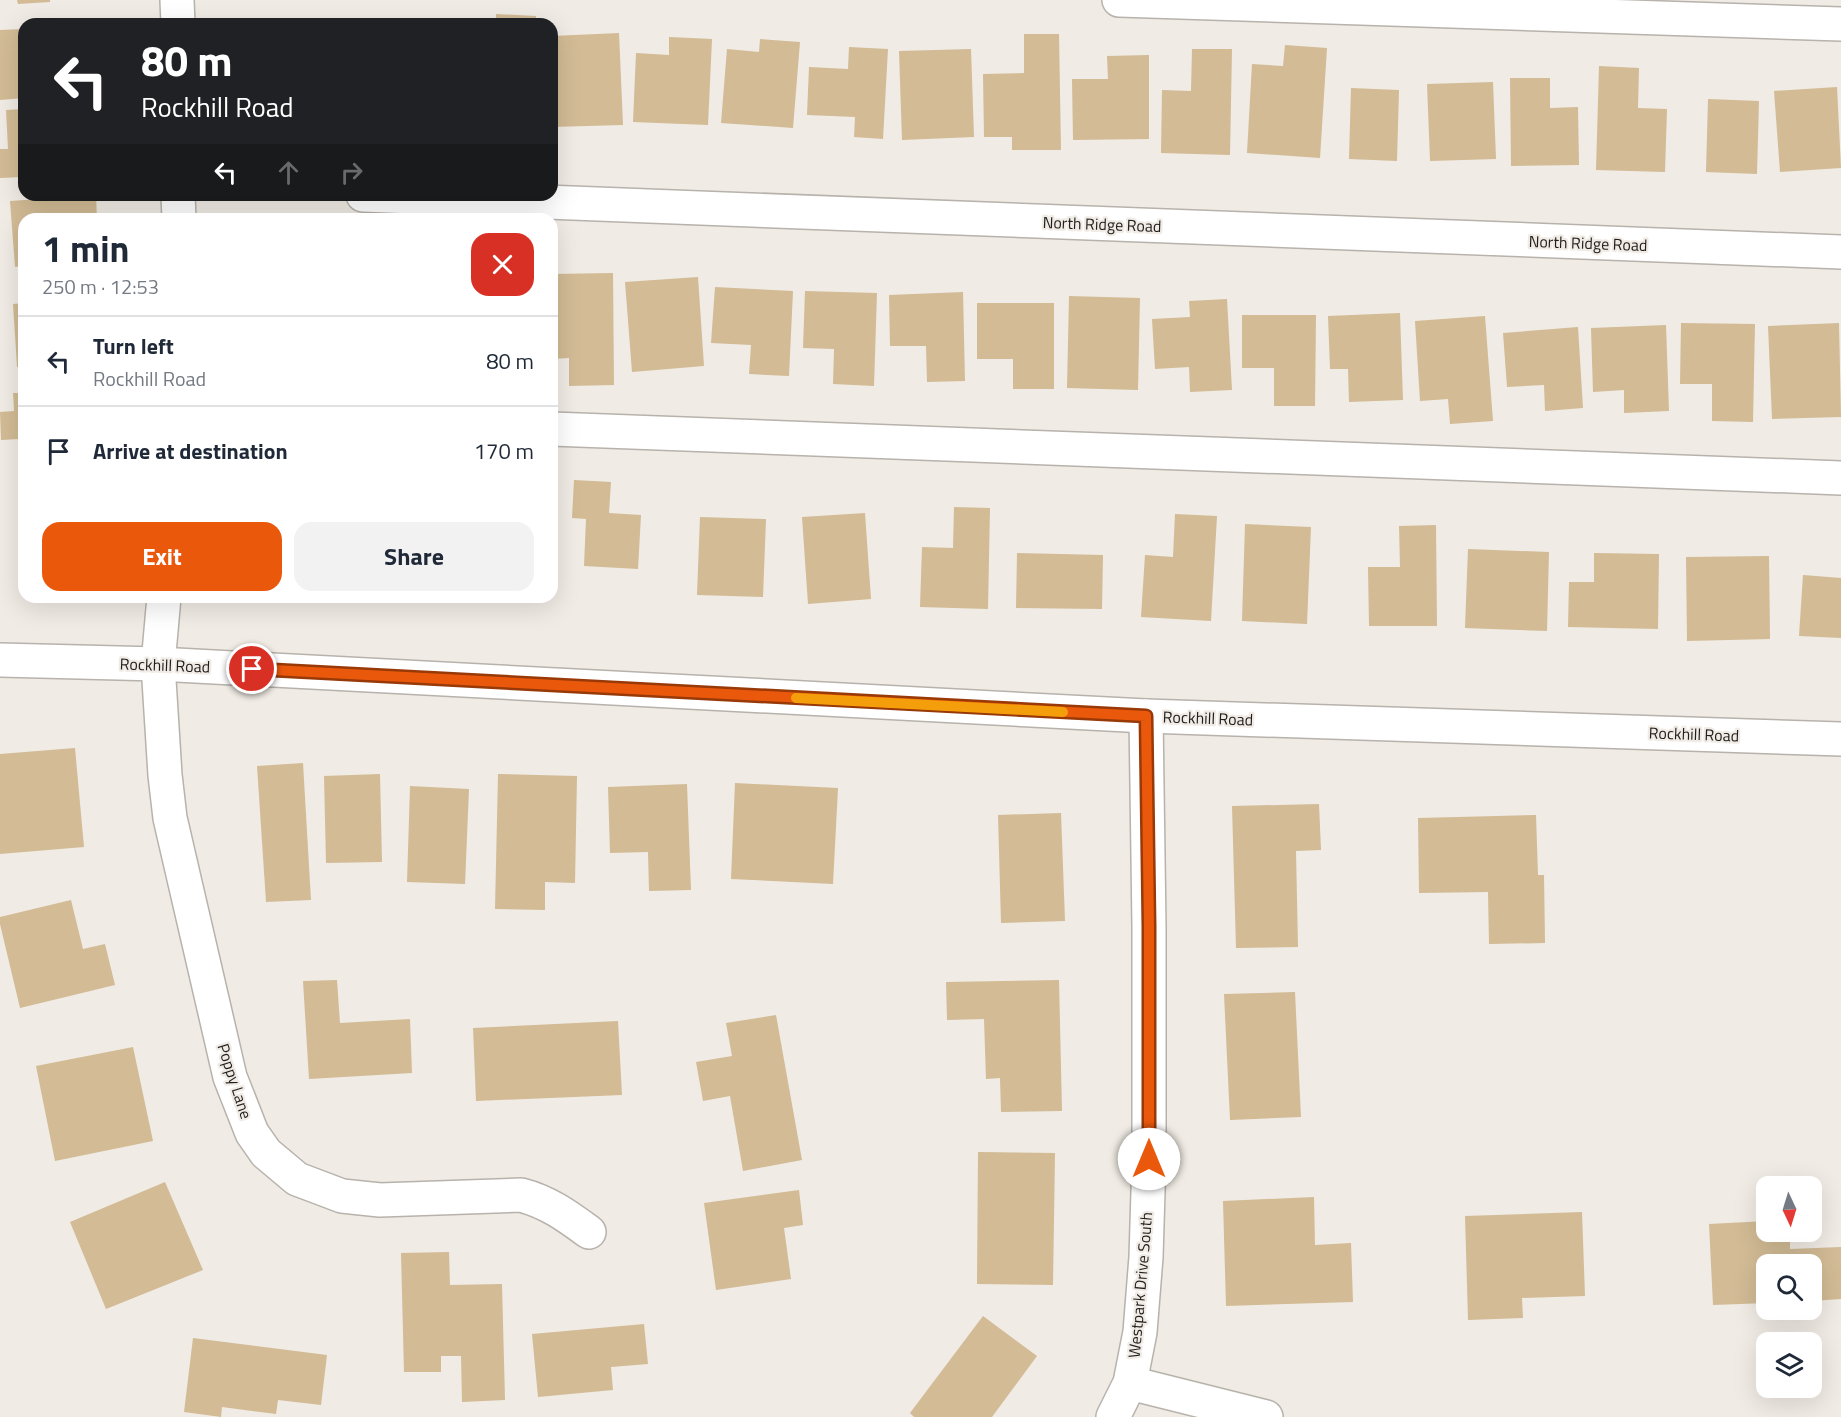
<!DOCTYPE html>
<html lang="en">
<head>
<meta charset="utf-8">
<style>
  body { margin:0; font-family:"Titillium Web",sans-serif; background:#f2f2f3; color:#1f2937; height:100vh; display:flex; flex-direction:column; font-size:22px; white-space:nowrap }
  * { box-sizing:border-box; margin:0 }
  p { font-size:20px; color:#747a83 }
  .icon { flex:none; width:33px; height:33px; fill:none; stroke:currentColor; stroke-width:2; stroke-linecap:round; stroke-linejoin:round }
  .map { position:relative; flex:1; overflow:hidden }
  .drawer { position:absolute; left:18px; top:213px; width:540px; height:390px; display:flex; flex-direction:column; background:#fff; border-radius:18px; box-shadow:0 6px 24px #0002 }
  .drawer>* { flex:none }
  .guide { position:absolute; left:18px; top:18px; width:540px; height:183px; border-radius:18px; box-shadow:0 6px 24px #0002; background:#202124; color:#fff; overflow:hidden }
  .needle { width:39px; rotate:176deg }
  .controls { position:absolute; left:1756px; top:1176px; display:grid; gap:12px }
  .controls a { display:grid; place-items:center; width:66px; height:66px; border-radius:12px; background:#fff; box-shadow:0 6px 24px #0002; font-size:30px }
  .pin { position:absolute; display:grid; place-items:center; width:51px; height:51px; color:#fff; margin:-26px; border:3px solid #fff; border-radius:50%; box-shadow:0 2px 6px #0007 }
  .me { position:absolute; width:66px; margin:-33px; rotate:0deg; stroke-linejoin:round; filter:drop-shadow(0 0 4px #0008) }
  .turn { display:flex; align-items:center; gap:21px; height:126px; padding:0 24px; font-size:27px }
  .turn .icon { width:78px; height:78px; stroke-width:2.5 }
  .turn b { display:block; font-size:42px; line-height:51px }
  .lanes { display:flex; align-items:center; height:57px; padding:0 24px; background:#0003; justify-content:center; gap:30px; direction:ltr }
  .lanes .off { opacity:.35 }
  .round { display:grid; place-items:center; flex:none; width:63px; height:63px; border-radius:18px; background:#f2f2f3 }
  .headline { display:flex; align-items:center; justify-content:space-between; height:102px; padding:0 24px }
  h1 { font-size:36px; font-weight:700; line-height:45px }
  .button { display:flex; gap:12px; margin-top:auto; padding:12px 24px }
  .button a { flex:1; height:69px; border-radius:18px; background:#ea580c; color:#fff; font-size:24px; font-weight:700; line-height:69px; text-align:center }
  .button a+a { background:#f2f2f3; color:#1f2937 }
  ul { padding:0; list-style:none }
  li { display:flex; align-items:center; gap:18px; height:90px; padding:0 24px; border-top:2px solid #e0e1e3 }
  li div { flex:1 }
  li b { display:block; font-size:22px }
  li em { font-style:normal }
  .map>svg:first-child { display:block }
  .building { fill:#d2bb95 }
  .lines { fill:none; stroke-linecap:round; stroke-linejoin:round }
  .minor-casing { stroke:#b7b2ab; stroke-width:36 }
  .minor { stroke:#fff; stroke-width:33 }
  .route-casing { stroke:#983908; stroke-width:15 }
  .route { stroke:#ea580c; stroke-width:10 }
  .slow { stroke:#f59e0b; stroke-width:10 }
  .labels { text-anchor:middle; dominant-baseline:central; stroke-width:4.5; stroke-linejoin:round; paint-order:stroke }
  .street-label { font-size:16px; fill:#201e1c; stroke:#f0ebe4 }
</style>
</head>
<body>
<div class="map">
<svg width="1841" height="1417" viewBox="0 0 1841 1417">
  <rect width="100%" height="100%" fill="#f0ebe4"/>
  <g class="building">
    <polygon points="17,0 50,0 50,2 18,4"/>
    <polygon points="496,14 536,16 536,24 496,24"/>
    <polygon points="24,29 24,98 0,100 0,30"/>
    <polygon points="619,33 623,125 552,127 552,36"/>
    <polygon points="1024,34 1059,34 1061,150 1012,150 1012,137 984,137 983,74 1024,73"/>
    <polygon points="669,37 712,39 708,125 633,122 636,53 669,55"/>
    <polygon points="760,39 800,42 793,128 721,123 727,49 759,52"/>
    <polygon points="1285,45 1327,48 1320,158 1247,153 1252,64 1283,66"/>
    <polygon points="849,47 888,49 883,139 854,137 855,117 807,115 809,67 848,69"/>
    <polygon points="971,49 974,137 902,140 899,51"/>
    <polygon points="1192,49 1232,49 1230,155 1161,153 1162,90 1191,91"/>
    <polygon points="1149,55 1149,139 1073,140 1072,79 1108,79 1107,56"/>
    <polygon points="1599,66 1639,68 1638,108 1667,109 1665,172 1596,170"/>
    <polygon points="1510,78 1550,78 1550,108 1578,107 1579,165 1511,166"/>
    <polygon points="1493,82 1496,159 1430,161 1427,84"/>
    <polygon points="1837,87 1841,168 1780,172 1774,91"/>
    <polygon points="1351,88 1399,90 1397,161 1349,159"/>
    <polygon points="1708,99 1759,101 1757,174 1706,172"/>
    <polygon points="24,109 24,177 0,178 0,149 8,149 6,110"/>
    <polygon points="96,195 97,219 24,219 24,266 15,267 10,201"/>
    <polygon points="613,273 614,385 569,386 569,358 552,359 552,274"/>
    <polygon points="698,277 704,366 632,372 625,282"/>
    <polygon points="715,287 793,291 789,376 749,374 751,345 711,343"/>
    <polygon points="805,291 877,293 874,386 833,384 834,349 803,348"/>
    <polygon points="963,292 965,381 927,382 926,346 890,346 889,295"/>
    <polygon points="1069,296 1140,298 1138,390 1067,388"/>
    <polygon points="1227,299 1232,390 1190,392 1189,367 1155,369 1152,319 1190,317 1189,301"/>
    <polygon points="24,303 24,367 17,367 13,304"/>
    <polygon points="977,303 1054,303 1054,389 1013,389 1013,359 977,359"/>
    <polygon points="1400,313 1403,400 1349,402 1348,369 1330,369 1328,316"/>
    <polygon points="1242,315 1316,315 1315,406 1274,406 1274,368 1242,368"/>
    <polygon points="1485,316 1493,421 1450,424 1448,399 1420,401 1415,321"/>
    <polygon points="1681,323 1755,324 1753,422 1712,421 1712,384 1680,384"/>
    <polygon points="1839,323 1841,417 1772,419 1768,326"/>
    <polygon points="1666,325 1669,411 1624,413 1624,390 1593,392 1591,328"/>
    <polygon points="1578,327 1583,408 1545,411 1544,385 1507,387 1503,333"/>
    <polygon points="13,393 24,393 24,461 21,461 20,439 1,440 0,412 14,411"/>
    <polygon points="574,480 611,482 609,513 641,515 638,569 584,566 586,519 572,518"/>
    <polygon points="954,507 990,508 988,609 920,607 922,547 953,548"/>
    <polygon points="865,513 871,599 808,604 802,517"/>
    <polygon points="1175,514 1217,516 1211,621 1141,617 1145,555 1173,557"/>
    <polygon points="700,517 766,519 763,597 697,595"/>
    <polygon points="1245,524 1311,527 1307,624 1242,621"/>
    <polygon points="1436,525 1437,626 1369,626 1368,567 1400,567 1399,526"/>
    <polygon points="1468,549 1549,552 1547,631 1465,628"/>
    <polygon points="1017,553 1103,555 1102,609 1016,608"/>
    <polygon points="1594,553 1659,554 1658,629 1568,627 1569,582 1594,582"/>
    <polygon points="1769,556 1770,639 1687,641 1686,557"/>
    <polygon points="1803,575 1841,578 1841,638 1799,636"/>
    <polygon points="75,748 84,847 0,854 0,754"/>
    <polygon points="303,763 311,900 266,902 257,766"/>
    <polygon points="380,774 382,862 326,863 324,776"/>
    <polygon points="498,774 577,776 575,883 545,882 545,910 495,909"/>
    <polygon points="735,783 838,788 833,884 731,879"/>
    <polygon points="687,784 691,890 649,891 648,852 610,853 608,787"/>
    <polygon points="410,786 469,789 465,884 407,882"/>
    <polygon points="1319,804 1321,850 1296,851 1298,947 1236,948 1232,806"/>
    <polygon points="1061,813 1065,921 1001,923 998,815"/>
    <polygon points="1536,815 1538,875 1544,875 1545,943 1489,944 1488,892 1419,893 1418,818"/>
    <polygon points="71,900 83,949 105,944 115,985 20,1008 0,924 0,917"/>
    <polygon points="337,980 340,1023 410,1019 412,1073 309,1079 303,981"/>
    <polygon points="1059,980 1062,1111 1001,1112 1000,1078 986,1079 984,1019 947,1020 946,982"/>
    <polygon points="1295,992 1301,1117 1230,1120 1224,994"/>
    <polygon points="776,1015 802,1160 743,1171 730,1096 703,1101 696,1062 732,1056 726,1023"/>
    <polygon points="618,1021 622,1095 476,1101 473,1028"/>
    <polygon points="133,1047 153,1141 55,1161 36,1066"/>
    <polygon points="978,1152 1055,1153 1053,1285 977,1284"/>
    <polygon points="165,1182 203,1270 106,1309 70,1222"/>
    <polygon points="799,1190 803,1225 784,1228 791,1279 716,1290 704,1203"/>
    <polygon points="1314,1197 1315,1245 1351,1243 1353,1302 1226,1306 1223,1201"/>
    <polygon points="1582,1212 1585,1296 1522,1298 1523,1318 1468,1320 1465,1216"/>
    <polygon points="1767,1221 1767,1232 1790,1232 1790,1249 1841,1247 1841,1299 1812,1301 1812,1264 1767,1264 1767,1303 1713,1305 1709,1224"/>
    <polygon points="449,1252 450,1285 502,1284 505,1400 462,1402 461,1356 441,1356 441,1372 404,1372 401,1253"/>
    <polygon points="983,1316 1037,1356 992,1417 914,1417 910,1413"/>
    <polygon points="644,1324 648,1364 611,1367 613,1390 538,1397 532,1334"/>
    <polygon points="193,1338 327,1355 321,1405 278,1400 276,1414 222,1407 221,1417 184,1412"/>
  </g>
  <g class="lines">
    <g class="minor-casing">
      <g id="minor">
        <polyline points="177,0 178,24"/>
        <polyline points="1119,0 1841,24"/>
        <polyline points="178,195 179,219"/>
        <polyline points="363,195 1841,252"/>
        <polyline points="552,429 1841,478"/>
        <path d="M164,597L158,664L165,775L170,818L230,1077L252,1133L266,1153L297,1179L342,1196L380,1200L521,1195C548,1202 567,1216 589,1232"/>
        <polyline points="0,660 158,664 1146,716 1841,739"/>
        <polyline points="1130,1383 1266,1417"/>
        <polyline points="1113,1417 1130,1383 1140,1332 1146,1257 1149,1159 1149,927 1146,716"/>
      </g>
    </g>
    <use href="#minor" class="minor"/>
  </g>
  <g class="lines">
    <g class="route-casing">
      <polyline id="route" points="252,669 1146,716 1149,927 1149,1159"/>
    </g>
    <use href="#route" class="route"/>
    <polyline class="slow" points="796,698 1063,712"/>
  </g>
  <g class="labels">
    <g class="street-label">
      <text transform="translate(1102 224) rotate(2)">North Ridge Road</text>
      <text transform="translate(1588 243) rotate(2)">North Ridge Road</text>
      <text transform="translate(165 665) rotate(2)">Rockhill Road</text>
      <text transform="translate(1208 718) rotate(2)">Rockhill Road</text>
      <text transform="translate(1694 734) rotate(2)">Rockhill Road</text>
      <text transform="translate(235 1081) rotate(72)">Poppy Lane</text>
      <text transform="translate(1140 1285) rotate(-85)">Westpark Drive South</text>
    </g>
  </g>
</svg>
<div class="controls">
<a><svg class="needle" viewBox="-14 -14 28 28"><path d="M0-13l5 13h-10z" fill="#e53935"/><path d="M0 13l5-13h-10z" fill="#747a83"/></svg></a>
<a><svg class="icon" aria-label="search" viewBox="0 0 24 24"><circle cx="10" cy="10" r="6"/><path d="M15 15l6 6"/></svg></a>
<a><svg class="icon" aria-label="layers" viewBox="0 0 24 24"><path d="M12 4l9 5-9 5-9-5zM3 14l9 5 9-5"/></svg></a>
</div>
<div class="pin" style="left:252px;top:669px;background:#d93025"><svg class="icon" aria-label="arrive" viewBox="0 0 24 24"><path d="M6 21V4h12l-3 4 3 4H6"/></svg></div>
<svg class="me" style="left:1149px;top:1159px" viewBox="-20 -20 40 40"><circle r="19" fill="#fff"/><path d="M0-13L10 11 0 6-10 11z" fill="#ea580c"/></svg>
<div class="guide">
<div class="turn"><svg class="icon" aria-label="left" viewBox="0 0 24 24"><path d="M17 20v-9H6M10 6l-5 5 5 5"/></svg><div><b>80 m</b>Rockhill Road</div></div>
<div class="lanes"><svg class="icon" aria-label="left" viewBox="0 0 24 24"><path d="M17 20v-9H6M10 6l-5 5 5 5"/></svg><svg class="icon off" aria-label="ahead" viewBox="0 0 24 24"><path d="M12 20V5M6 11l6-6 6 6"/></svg><svg class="icon off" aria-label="right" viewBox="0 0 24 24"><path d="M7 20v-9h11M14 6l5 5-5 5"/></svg></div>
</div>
<section class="drawer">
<div class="headline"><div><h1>1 min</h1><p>250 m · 12:53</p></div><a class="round" style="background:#d93025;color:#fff"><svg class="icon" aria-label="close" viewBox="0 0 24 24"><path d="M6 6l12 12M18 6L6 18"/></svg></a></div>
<ul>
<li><svg class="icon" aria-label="left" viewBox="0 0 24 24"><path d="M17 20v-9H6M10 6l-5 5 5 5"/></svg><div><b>Turn left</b><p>Rockhill Road</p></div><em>80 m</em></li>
<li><svg class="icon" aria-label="arrive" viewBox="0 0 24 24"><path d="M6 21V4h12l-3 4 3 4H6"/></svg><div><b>Arrive at destination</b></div><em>170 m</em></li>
</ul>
<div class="button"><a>Exit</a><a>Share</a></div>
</section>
</div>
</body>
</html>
